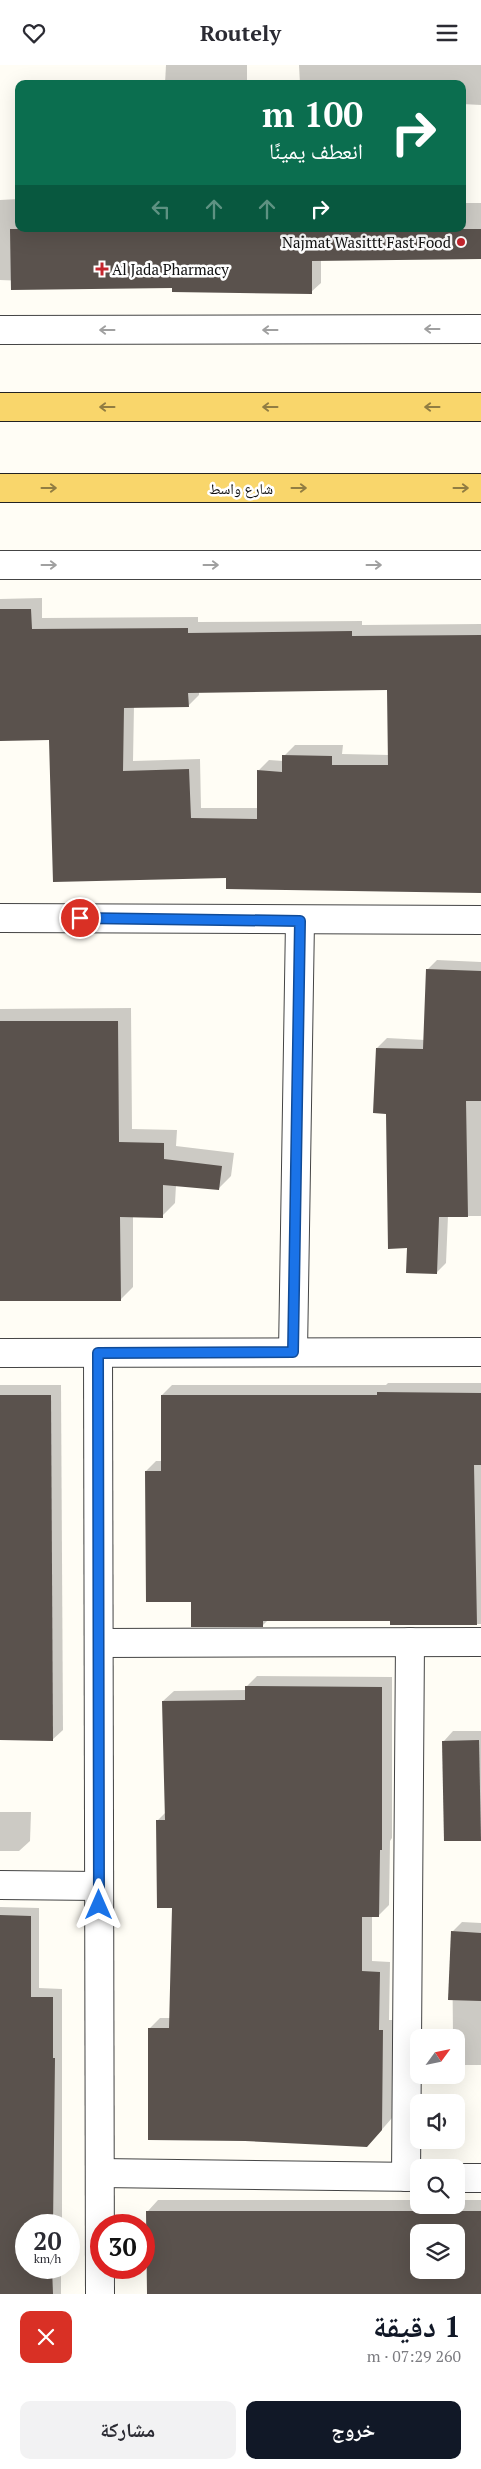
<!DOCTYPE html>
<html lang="ar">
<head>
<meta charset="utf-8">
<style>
  body { margin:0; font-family:"PT Serif","Noto Naskh Arabic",serif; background:#f2f2f3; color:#2b2b33; direction:rtl; height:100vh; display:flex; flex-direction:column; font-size:19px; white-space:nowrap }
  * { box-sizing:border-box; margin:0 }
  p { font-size:16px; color:#7c7c81 }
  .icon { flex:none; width:28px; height:28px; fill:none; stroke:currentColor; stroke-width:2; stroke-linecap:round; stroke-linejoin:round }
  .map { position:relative; height:2229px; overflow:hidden; direction:ltr }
  .side { display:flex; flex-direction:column; background:#fff; flex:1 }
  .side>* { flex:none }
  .guide { position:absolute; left:15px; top:15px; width:451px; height:152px; border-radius:10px; box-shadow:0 5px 20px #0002; direction:rtl; background:#0b6e4f; color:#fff; overflow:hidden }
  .needle { width:32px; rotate:57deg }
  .buttons { position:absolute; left:410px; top:1964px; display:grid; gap:10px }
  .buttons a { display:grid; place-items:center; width:55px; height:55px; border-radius:10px; background:#fff; box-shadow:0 5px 20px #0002; font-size:25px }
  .speed { position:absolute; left:15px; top:2149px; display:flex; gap:10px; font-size:25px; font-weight:700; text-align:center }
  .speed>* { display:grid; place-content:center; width:65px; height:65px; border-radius:50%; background:#fff; box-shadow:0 5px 20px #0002; line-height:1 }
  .speed small { font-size:12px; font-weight:400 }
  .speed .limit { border:8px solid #d22; background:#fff; color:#111 }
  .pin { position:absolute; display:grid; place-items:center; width:42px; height:42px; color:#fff; margin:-21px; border:2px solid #fff; border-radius:50%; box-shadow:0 1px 5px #0007 }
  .me { position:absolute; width:55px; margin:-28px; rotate:0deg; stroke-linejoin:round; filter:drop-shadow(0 0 4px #0008) }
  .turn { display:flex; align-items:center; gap:18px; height:105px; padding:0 20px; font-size:22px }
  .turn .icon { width:65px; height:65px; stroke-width:2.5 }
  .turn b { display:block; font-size:35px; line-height:42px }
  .lanes { display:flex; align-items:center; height:48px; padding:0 20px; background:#0003; justify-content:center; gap:25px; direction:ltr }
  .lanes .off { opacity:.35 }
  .round { display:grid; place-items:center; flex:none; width:52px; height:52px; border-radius:10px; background:#f2f2f3 }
  .headline { display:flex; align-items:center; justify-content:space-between; height:85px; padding:0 20px }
  h1 { font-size:30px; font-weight:700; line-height:38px; color:#111827 }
  .cta { display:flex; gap:10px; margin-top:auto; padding:10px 20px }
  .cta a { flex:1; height:58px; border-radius:10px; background:#111827; color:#fff; font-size:20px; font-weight:700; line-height:58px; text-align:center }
  .cta a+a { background:#f2f2f3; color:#2b2b33 }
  header { display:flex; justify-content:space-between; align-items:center; height:65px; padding:0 20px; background:#fff; font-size:22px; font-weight:700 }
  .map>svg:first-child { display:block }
  .shadow { fill:#0003; fill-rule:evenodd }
  .building { fill:#5a524d; fill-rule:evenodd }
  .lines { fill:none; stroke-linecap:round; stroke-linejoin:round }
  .street-casing { stroke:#444; stroke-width:30 }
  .primary-casing { stroke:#222; stroke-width:30 }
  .street { stroke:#fff; stroke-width:28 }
  .primary { stroke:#f9d66b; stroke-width:28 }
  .oneway { stroke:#a0a0a0 }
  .oneway2 { stroke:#917d42 }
  .route-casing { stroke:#114b97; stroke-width:12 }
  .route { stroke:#1a73e8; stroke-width:9 }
  .poi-dot { fill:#c4262e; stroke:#fff; stroke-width:2 }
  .labels { text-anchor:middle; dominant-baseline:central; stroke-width:5; stroke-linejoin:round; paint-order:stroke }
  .poi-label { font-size:15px; fill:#111; stroke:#fff; text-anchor:end }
  .street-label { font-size:15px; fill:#111; stroke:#fff }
</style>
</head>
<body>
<header><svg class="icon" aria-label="menu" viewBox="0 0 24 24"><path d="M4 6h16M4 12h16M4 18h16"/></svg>Routely<svg class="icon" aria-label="heart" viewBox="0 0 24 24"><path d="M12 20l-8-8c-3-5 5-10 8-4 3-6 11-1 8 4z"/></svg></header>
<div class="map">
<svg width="481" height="2229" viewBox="0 0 481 2229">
  <rect width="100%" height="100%" fill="#fffdf5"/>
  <g class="shadow">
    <polygon points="166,0 247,0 247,19 165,19"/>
    <polygon points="299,0 481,0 481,40 462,39 462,19 300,19"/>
    <polygon points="19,134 19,164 462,164 462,138 481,138 481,193 321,195 321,218 311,227 0,215 0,135"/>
    <path d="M42,533V553L198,552V557L362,556V560L481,559V827L228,811L50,674L0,675V534ZM388,624L389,690L342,689L343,680H295L284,691L283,696L269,695L258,706V743H201L200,694L133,696L134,641H188L199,630V626Z"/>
    <polygon points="437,895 481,897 481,1151 448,1151 446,1198 436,1208 408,1182 377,983 387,973 425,975 427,905"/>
    <polygon points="131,943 132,1064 177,1065 176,1081 234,1088 231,1111 218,1124 176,1120 175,1138 162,1151 133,1151 133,1222 120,1235 0,1235 0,944"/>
    <polygon points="388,1318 481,1318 481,1559 391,1558 391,1555 268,1555 262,1561 192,1536 146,1406 156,1396 163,1396 162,1330 172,1320 386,1320"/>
    <polygon points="0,1320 61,1320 63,1665 52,1675 0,1674"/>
    <polygon points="257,1611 392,1612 392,1773 390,1776 389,1840 378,1851 372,1851 372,1896 390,1897 389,1955 393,1955 392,2053 378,2069 150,1963 160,1953 170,1953 173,1841 157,1756 166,1747 163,1636 174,1626 246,1625 246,1622"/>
    <polygon points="453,1666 481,1666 481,1775 446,1775 444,1676"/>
    <polygon points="0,1747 31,1747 30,1776 19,1786 0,1786"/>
    <polygon points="0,1842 39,1843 39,1923 62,1924 62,2160 26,2160 26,2202 61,2202 61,2229 0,2229"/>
    <polygon points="462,1857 481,1858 481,2000 456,2000 456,1972 453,1972 452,1867"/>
    <path d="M158,2135H419V2140H456V2135H481V2229H148V2146ZM419,2168H456V2205H419Z"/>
  </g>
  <g class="building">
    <polygon points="10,164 481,164 481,194 312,196 312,229 172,227 172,223 11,225"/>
    <path d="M0,544H31L32,564L188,563V568L352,566V571L481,570V828L226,824V813L53,817L49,675L0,676ZM387,625L388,700H332V691L282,690V707L257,705V754L191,753L189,704L123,706L124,643L189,642L188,628Z"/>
    <polygon points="426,904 481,906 481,1036 466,1036 468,1152 439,1152 437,1209 406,1208 407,1183 388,1184 386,1049 373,1048 376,983 423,984"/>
    <polygon points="0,956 118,956 119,1077 164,1078 164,1094 222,1101 219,1125 163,1120 163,1153 120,1152 121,1236 0,1236"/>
    <polygon points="377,1327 481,1328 481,1400 474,1400 477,1560 390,1560 390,1556 263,1556 263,1562 191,1562 191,1537 146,1537 145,1406 161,1406 161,1330 377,1330"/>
    <polygon points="0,1330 51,1330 53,1676 0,1675"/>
    <polygon points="245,1621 382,1622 382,1785 380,1785 379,1852 362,1852 362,1906 380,1907 379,1965 383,1965 382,2065 367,2082 245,2076 148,2075 148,1963 169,1963 172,1843 157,1843 156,1755 165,1755 162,1636 245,1635"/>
    <polygon points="479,1675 481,1776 444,1776 442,1676"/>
    <polygon points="0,1850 31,1851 31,1932 53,1932 53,1993 55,1993 53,2160 26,2160 26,2202 52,2202 53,2229 0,2229"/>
    <polygon points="451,1866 481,1868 481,1936 448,1935"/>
    <path d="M146,2146H481V2229H147ZM419,2168H456V2205H419Z"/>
  </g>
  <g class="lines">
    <g class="street-casing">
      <g id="street">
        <polyline points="0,265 481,264"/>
        <polyline points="0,500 481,500"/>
        <polyline points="0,853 481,855"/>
        <polyline points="293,1287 300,856"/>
        <polyline points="0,1288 481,1287"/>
        <polyline points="98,1288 100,2229"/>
        <polyline points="99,1578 481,1577"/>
        <polyline points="0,1820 99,1821"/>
        <polyline points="100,2108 419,2112"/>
        <polyline points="406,2112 410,1577"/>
        <polyline points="456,2113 481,2113"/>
      </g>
    </g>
    <g class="primary-casing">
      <g id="primary">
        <polyline points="0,342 481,342"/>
        <polyline points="0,423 481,423"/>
      </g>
    </g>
    <use href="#street" class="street"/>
    <use href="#primary" class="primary"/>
  </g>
  <defs><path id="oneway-shaft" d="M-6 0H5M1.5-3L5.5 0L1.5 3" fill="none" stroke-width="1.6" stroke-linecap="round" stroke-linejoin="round" transform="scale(1.25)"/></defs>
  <g class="oneway">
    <use href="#oneway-shaft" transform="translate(432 264) rotate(180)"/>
    <use href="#oneway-shaft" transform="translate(107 265) rotate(180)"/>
    <use href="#oneway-shaft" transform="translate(270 265) rotate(180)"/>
    <use href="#oneway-shaft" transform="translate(49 500)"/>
    <use href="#oneway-shaft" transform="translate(211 500)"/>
    <use href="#oneway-shaft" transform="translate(374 500)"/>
  </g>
  <g class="oneway2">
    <use href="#oneway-shaft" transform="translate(107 342) rotate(180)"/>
    <use href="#oneway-shaft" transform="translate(270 342) rotate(180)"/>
    <use href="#oneway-shaft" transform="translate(432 342) rotate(180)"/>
    <use href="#oneway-shaft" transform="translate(49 423)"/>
    <use href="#oneway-shaft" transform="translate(299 423)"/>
    <use href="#oneway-shaft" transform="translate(461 423)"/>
  </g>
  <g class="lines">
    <g class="route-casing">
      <polyline id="route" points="80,853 300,856 293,1287 98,1288 99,1840"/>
    </g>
    <use href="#route" class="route"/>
  </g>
  <g class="poi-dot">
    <circle cx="461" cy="177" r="5"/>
    <path d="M99.5 196.5h5v5h5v5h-5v5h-5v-5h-5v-5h5z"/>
  </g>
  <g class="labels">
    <g class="poi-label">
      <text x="451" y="177">Najmat Wasittt Fast Food</text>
      <text x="112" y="204" text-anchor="start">Al Jada Pharmacy</text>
    </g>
    <g class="street-label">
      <text x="241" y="423">شارع واسط</text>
    </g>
  </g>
</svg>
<div class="buttons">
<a><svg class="needle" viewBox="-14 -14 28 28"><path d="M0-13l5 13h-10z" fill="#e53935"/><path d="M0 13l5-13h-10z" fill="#7c7c81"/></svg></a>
<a><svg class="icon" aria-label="sound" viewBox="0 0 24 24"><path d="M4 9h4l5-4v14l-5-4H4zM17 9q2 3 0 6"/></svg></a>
<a><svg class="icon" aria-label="search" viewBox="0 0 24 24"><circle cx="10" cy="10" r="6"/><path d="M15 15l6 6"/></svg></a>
<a><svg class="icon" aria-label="layers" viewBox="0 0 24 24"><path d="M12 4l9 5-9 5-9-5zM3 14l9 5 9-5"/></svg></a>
</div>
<div class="speed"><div>20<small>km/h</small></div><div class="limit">30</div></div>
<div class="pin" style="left:80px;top:853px;background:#d93025"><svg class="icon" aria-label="arrive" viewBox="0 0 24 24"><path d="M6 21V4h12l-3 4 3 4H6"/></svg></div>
<svg class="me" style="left:99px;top:1840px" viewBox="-20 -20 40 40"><path d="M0-17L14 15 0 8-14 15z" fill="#1a73e8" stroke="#fff" stroke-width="4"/></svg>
<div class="guide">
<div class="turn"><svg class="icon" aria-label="right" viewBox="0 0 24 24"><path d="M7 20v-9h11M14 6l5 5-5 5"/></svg><div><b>100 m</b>انعطف يمينًا</div></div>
<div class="lanes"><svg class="icon off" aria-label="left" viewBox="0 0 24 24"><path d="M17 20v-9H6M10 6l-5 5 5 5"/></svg><svg class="icon off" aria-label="ahead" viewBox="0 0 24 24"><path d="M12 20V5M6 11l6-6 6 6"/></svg><svg class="icon off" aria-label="ahead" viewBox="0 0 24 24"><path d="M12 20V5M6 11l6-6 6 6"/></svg><svg class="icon" aria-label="right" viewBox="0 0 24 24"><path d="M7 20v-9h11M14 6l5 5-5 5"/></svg></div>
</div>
</div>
<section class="side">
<div class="headline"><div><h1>1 دقيقة</h1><p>260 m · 07:29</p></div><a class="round" style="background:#d93025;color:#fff"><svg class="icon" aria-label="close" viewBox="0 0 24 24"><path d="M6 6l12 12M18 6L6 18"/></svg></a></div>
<div class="cta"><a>خروج</a><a>مشاركة</a></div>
</section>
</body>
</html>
